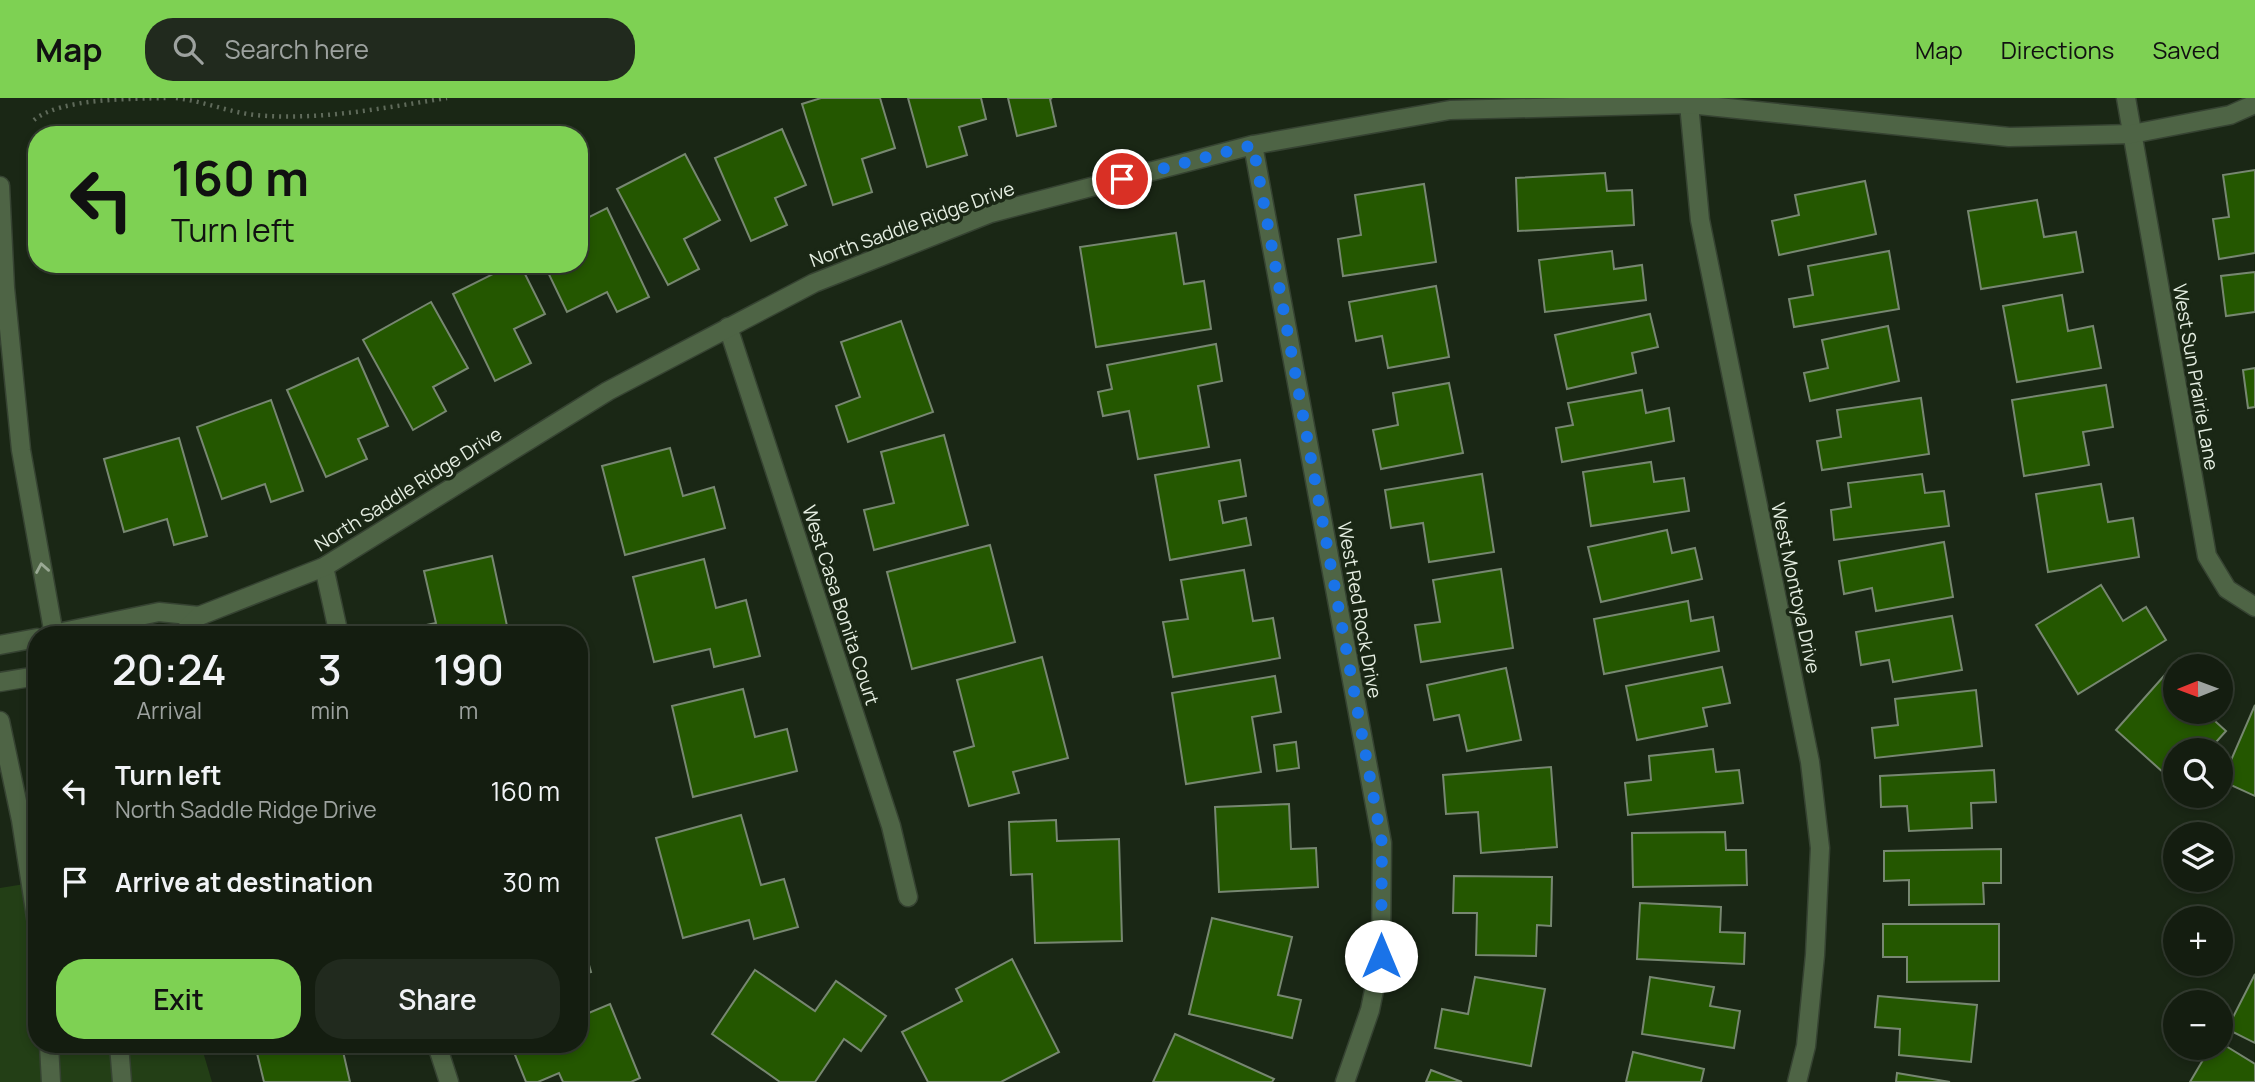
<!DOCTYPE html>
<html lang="en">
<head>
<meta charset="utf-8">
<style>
  body { margin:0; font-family:Manrope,sans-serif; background:#212a1e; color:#f1f3f6; height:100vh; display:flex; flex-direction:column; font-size:26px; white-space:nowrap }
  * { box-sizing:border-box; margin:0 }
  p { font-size:23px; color:#9da29f }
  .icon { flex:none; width:38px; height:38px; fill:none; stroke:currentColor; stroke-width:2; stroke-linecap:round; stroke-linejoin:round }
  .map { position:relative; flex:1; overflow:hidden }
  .drawer { position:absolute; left:28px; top:528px; width:560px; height:427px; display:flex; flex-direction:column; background:#141d10; border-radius:28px; box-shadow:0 4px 10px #0003,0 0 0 2px #333b30 }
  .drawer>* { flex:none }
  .top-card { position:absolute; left:28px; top:28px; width:560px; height:147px; border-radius:28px; box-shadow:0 4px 10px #0003,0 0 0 2px #333b30; background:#7ed153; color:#111; overflow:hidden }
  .needle { width:46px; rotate:269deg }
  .controls { position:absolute; left:2163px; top:556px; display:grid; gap:14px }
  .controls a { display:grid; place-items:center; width:70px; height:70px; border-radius:50%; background:#141d10; box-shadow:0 4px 10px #0003,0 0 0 2px #333b30; font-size:35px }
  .pin { position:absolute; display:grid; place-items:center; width:60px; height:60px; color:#fff; margin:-30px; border:4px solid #fff; border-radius:50%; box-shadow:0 2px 7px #0007 }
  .me { position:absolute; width:77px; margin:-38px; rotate:0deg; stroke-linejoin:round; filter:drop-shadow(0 0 5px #0008) }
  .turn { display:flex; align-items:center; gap:24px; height:147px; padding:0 28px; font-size:32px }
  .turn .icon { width:91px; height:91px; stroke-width:2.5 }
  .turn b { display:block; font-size:49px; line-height:60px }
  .eta { display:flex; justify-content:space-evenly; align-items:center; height:119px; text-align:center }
  .eta b { font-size:42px; font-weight:600; line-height:49px }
  .primary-button { display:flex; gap:14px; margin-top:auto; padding:14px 28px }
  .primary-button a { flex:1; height:80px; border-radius:28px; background:#7ed153; color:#111; font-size:28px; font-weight:600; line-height:80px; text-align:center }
  .primary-button a+a { background:#212a1e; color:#f1f3f6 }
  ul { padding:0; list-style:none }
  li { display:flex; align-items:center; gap:21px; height:91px; padding:0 28px }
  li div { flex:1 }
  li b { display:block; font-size:26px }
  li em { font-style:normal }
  header { display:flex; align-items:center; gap:42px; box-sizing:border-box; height:98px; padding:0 35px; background:#7ed153; color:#111 }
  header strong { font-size:33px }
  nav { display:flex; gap:38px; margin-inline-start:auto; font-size:24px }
  .search { width:490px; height:63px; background:#212a1e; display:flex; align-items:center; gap:18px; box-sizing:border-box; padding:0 24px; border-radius:28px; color:#9da29f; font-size:26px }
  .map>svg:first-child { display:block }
  .green { fill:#233f16 }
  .building { fill:#245700; stroke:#778771; stroke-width:2 }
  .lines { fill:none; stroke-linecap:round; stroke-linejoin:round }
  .minor-casing { stroke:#364332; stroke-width:21 }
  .tertiary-casing { stroke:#364332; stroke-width:21 }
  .path { stroke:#5f6a5a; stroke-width:4.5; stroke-dasharray:2 5; stroke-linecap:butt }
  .minor { stroke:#4e6445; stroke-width:18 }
  .tertiary { stroke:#4e6445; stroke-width:18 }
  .oneway { stroke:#9aa994 }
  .route { stroke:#1a73e8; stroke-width:12; stroke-dasharray:0 21.6 }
  .labels { text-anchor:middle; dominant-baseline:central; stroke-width:7; stroke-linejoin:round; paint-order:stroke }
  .street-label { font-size:19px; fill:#e5eee2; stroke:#1a2715 }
</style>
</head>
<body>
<header>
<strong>Map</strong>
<div class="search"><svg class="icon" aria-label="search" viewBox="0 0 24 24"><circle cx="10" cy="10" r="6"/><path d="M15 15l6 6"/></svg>Search here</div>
<nav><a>Map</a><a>Directions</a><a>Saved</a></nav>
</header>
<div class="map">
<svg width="2255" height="984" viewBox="0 0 2255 984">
  <rect width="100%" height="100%" fill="#1a2715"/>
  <polygon class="green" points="37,784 37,947 201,947 212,984 0,984 0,790"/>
  <g class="building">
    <polygon points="821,0 880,0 895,50 862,61 872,94 833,107 802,6"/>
    <polygon points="908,0 981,0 986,21 959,29 967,57 927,69"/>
    <polygon points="1008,0 1052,0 1050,1 1056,28 1017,38"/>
    <polygon points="782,31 806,87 775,100 787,127 751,143 715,60"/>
    <polygon points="685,56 720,122 684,141 699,171 668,187 617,91"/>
    <polygon points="2255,72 2255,155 2219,161 2213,121 2229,119 2223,77"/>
    <polygon points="1605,75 1607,93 1632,92 1634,127 1518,133 1516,80"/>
    <polygon points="1865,83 1876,136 1779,157 1772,123 1799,117 1795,97"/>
    <polygon points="1424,86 1436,164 1343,178 1338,141 1361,137 1355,97"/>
    <polygon points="2037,102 2044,139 2076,134 2083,174 1981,191 1968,113"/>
    <polygon points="607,110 649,199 617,214 607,194 567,214 544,166 579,166 579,124"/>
    <polygon points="1176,135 1184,186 1204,183 1211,231 1096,249 1080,149"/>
    <polygon points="1612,153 1614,171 1642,167 1646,202 1545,214 1539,162"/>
    <polygon points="1889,153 1899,211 1794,229 1789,201 1813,197 1808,168"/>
    <polygon points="513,166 520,166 545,216 514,231 531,265 495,283 453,196"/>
    <polygon points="2255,174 2255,214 2226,218 2221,178"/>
    <polygon points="1436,188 1449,259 1388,270 1382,238 1356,243 1349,204"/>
    <polygon points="2062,197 2068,233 2093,228 2101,270 2017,284 2003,208"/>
    <polygon points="431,204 468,270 433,289 446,313 413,332 363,242"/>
    <polygon points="1650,216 1658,249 1632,255 1636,275 1567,291 1555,237"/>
    <polygon points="901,223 933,314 848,344 836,308 860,299 841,244"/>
    <polygon points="1888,228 1899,283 1810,303 1804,275 1828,270 1822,242"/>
    <polygon points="1216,246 1222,283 1198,288 1209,349 1138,361 1129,313 1103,318 1098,294 1112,291 1107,267"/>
    <polygon points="358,260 388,328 358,341 367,361 326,379 287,292"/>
    <polygon points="2255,270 2255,309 2248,310 2243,272"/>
    <polygon points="1449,285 1463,355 1381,371 1373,332 1398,327 1393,295"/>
    <polygon points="2106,287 2113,329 2083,334 2089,367 2024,378 2012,302"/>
    <polygon points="1642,292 1646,315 1669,310 1674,343 1562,364 1556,330 1573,327 1568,305"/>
    <polygon points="1921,300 1929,356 1822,372 1817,343 1841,339 1837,312"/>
    <polygon points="271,302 303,393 271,404 265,386 222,401 197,329"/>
    <polygon points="944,337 968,427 874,452 864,412 894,405 881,354"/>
    <polygon points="179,340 207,438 174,447 167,421 124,434 104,361"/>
    <polygon points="670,350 683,398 714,389 725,430 625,457 602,368"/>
    <polygon points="1240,362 1246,398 1219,403 1223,425 1246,420 1251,447 1170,462 1155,377"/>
    <polygon points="1651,364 1654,384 1684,380 1689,413 1591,428 1583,374"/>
    <polygon points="1482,376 1494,454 1429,464 1423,425 1391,430 1385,392"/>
    <polygon points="1922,376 1925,395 1944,393 1949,428 1834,442 1831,412 1851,409 1848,385"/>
    <polygon points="2101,386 2108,424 2133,420 2139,459 2048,474 2036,396"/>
    <polygon points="1667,432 1672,455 1695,450 1702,481 1601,504 1588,449"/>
    <polygon points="1944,444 1953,499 1876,513 1872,490 1844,496 1839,463"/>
    <polygon points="990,447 1015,544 912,571 887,474"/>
    <polygon points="492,458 509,537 409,537 407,531 436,525 424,473"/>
    <polygon points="704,461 716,510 746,502 760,558 714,569 710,551 654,564 633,479"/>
    <polygon points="1501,471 1513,550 1421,564 1415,527 1440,524 1433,482"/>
    <polygon points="1244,472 1253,523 1273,520 1280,560 1173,579 1163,524 1188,521 1181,482"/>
    <polygon points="2101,487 2123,523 2146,509 2166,542 2078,596 2036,527"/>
    <polygon points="1688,503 1691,523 1713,519 1719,553 1604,576 1594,521"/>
    <polygon points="1952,518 1962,572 1893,584 1889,562 1861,567 1856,534"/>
    <polygon points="1042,559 1068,660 1013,674 1019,695 969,708 954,654 974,648 957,582"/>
    <polygon points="2179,561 2188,569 2175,569 2175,614 2205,614 2226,633 2208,653 2175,653 2175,685 2116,632"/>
    <polygon points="1722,569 1730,605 1703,610 1707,628 1637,642 1626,588"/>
    <polygon points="1506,570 1521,642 1467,653 1459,617 1434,622 1427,587"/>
    <polygon points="1275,578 1281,614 1252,619 1261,674 1186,686 1172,595"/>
    <polygon points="743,591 755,639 787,631 797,673 693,699 672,608"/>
    <polygon points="1976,592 1982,648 1875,660 1872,630 1898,627 1895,601"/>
    <polygon points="2255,607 2255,698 2222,683"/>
    <polygon points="1296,644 1299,670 1277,673 1274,647"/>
    <polygon points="1713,651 1716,674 1739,672 1743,705 1628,717 1625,685 1651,682 1649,658"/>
    <polygon points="1551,669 1557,749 1481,755 1478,714 1446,716 1443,677"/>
    <polygon points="1994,672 1996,704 1971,705 1972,730 1909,733 1907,708 1881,709 1880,678"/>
    <polygon points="1289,706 1291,751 1316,750 1318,789 1219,794 1215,709"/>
    <polygon points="741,717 761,787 784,781 798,829 754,841 749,822 683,840 656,740"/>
    <polygon points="1056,722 1057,743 1119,741 1122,843 1035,845 1032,776 1011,777 1009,724"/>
    <polygon points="1725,734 1726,752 1746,752 1747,787 1633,789 1632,735"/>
    <polygon points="2001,751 2001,785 1983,785 1984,806 1909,807 1909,782 1884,783 1884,753"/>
    <polygon points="1454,778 1552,779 1551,828 1537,827 1536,858 1476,857 1477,815 1453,815"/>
    <polygon points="1640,805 1721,809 1720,834 1745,835 1744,866 1637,861"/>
    <polygon points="1212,820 1292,839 1278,897 1301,902 1292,940 1189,916"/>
    <polygon points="1883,826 1999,826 1999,883 1907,884 1907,859 1883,859"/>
    <polygon points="579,831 591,874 579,877"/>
    <polygon points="1012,861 1059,954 1001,984 928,984 902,934 962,903 956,891"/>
    <polygon points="755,872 815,913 836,883 886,918 861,953 844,941 815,984 780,984 712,936"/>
    <polygon points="2255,876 2255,945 2227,931"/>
    <polygon points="1475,879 1545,891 1531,968 1435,950 1442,911 1468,916"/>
    <polygon points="1650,879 1714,889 1710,908 1740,913 1734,950 1642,936"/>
    <polygon points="1878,898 1977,907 1971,964 1899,957 1900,931 1875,929"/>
    <polygon points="610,906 640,980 631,984 563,984 559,975 538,984 526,984 511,947 579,947 579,919"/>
    <polygon points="1175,936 1274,981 1272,984 1153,984"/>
    <polygon points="2221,945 2255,966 2255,984 2190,984 2210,950 2221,950"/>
    <polygon points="255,947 353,947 342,949 350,984 264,984"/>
    <polygon points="1633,954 1704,971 1701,984 1626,984"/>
    <polygon points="1431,972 1462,984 1426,984"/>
    <polygon points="1897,975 1950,984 1896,984"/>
  </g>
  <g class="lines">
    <g class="minor-casing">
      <g id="minor">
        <polyline points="2126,0 2207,458 2227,491 2255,509"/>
        <polyline points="1689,6 1700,122 1810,664 1820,750 1815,857 1806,948 1797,984"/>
        <polyline points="1253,47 1382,745 1381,858 1370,912 1345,984"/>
        <polyline points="728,229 891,728 908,799"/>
        <polyline points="324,469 339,537"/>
        <polyline points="48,537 159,514 199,518"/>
        <polyline points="181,537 199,518 324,469 608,293 814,185 991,115 1253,47 1450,12 1689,6 2009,39 2132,36 2230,17 2255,6"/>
        <polyline points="0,547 37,540"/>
        <polyline points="0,584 37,578"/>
        <polyline points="437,947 449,984"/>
      </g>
    </g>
    <g class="tertiary-casing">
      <g id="tertiary">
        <polyline points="0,88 5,190 21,352 54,537"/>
        <polyline points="0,623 21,722 37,826"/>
        <polyline points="49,947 51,984"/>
        <polyline points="119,947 122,984"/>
      </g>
    </g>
    <g class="path">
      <path d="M176,0C203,3 228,14 255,17C319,23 383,10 447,0"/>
      <path d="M34,22C61,0 130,1 167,0"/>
    </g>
    <use href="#minor" class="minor"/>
    <use href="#tertiary" class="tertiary"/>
  </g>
  <defs><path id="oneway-chevron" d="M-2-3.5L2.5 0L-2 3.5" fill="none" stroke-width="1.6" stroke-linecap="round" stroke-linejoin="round" transform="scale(1.75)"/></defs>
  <use class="oneway" href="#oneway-chevron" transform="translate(42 470) rotate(-100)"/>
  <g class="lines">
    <polyline class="route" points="1122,81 1253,47 1382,745 1381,858"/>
  </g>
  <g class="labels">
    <g class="street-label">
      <text transform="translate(912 126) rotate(-20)">North Saddle Ridge Drive</text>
      <text transform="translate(2196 279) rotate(80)">West Sun Prairie Lane</text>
      <text transform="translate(408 391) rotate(-32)">North Saddle Ridge Drive</text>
      <text transform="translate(1796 490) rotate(78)">West Montoya Drive</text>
      <text transform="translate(841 507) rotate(72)">West Casa Bonita Court</text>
      <text transform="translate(1360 512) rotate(80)">West Red Rock Drive</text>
    </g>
  </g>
</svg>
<div class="controls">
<a><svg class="needle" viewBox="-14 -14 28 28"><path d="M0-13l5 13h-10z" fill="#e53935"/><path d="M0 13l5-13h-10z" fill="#9da29f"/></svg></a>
<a><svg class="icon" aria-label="search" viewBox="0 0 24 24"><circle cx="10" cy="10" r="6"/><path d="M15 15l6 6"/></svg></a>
<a><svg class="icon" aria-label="layers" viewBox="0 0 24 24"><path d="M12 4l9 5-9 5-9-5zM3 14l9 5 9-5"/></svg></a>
<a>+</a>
<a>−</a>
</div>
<div class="pin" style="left:1122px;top:81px;background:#d93025"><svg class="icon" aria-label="arrive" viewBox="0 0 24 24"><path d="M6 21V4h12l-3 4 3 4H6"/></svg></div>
<svg class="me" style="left:1381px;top:858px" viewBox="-20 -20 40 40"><circle r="19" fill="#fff"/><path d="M0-13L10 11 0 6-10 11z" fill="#1a73e8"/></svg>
<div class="top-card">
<div class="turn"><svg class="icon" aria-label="left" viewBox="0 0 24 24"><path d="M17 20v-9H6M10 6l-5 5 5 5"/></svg><div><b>160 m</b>Turn left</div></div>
</div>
<section class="drawer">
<div class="eta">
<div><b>20:24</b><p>Arrival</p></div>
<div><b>3</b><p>min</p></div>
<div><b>190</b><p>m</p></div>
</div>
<ul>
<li><svg class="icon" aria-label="left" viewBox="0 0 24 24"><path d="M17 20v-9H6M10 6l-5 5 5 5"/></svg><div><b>Turn left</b><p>North Saddle Ridge Drive</p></div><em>160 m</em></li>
<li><svg class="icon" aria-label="arrive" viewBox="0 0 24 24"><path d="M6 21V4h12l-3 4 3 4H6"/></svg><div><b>Arrive at destination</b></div><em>30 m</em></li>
</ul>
<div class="primary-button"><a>Exit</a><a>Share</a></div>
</section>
</div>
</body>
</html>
